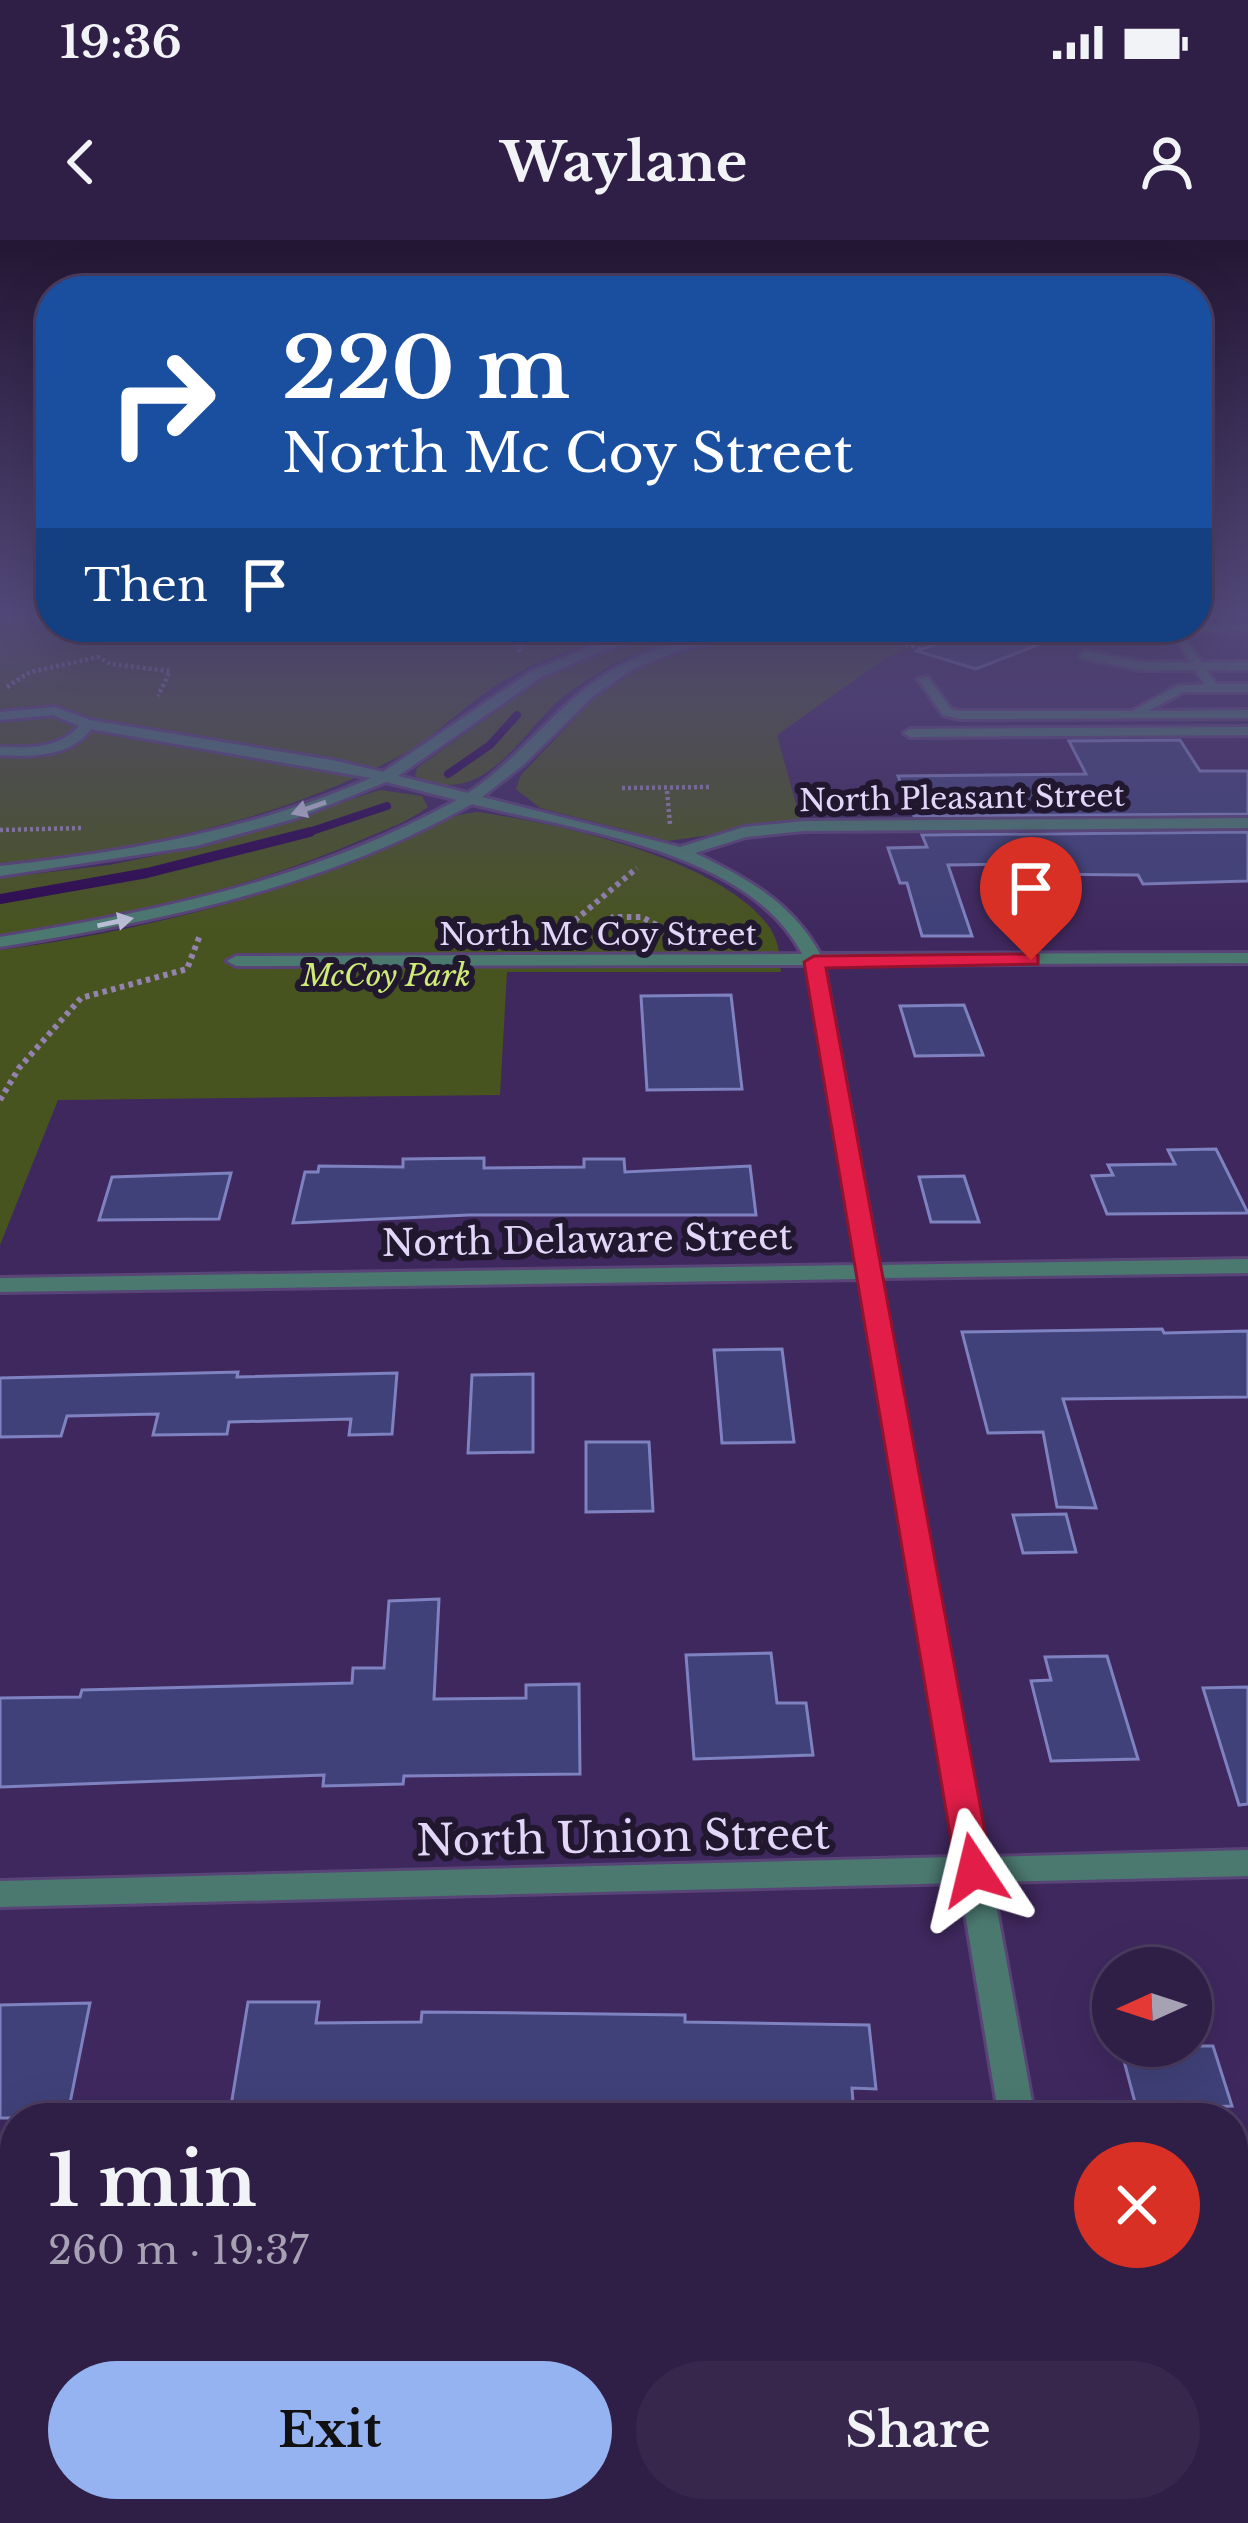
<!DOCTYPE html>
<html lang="en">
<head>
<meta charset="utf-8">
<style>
  body { margin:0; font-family:"Libre Baskerville",serif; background:#37274d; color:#f1f3f6; height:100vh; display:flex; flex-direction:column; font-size:45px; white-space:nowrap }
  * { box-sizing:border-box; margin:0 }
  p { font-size:39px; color:#a7a2b3 }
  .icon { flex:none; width:66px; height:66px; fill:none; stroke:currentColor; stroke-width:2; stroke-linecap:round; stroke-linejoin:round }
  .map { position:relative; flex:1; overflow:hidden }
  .side { position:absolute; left:0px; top:1863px; width:1248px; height:420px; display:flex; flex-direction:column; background:#2f1e46; border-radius:48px 48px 0 0; box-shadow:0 12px 48px #0002,0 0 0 3px #4a3c5f }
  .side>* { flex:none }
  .banner { position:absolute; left:36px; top:36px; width:1176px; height:366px; border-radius:48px; box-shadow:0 12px 48px #0002,0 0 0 3px #4a3c5f; background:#1a4fa0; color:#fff; overflow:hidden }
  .needle { width:78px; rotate:267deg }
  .fabs { position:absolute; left:1092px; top:1707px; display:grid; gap:24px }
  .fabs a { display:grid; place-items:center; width:120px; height:120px; border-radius:50%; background:#2f1e46; box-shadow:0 12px 48px #0002,0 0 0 3px #4a3c5f; font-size:60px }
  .pin { position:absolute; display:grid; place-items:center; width:102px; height:102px; color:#fff; margin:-123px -51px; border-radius:50% 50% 50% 0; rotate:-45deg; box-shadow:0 0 12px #0007 }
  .pin .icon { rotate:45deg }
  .me { position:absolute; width:132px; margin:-66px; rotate:350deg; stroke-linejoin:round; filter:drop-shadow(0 0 9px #0008) }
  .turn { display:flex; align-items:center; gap:42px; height:252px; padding:0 48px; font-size:54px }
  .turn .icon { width:156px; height:156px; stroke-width:2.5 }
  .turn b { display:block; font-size:84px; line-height:102px }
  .then { display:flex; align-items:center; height:114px; padding:0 48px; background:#0003; gap:24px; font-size:45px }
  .round { display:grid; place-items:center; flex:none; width:126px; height:126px; border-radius:63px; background:#37274d }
  .head { display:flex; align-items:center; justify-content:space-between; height:204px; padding:0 48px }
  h1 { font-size:72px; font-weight:700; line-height:90px }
  .cta { display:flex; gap:24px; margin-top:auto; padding:24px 48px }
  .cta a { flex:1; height:138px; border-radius:72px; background:#95b2f1; color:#111; font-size:48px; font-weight:700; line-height:138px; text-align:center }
  .cta a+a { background:#37274d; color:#f1f3f6 }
  .status { display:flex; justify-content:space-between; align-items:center; height:84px; padding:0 60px; background:#2f1e46; direction:ltr }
  .status svg { height:33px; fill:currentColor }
  header { display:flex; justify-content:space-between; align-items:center; height:156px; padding:0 48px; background:#2f1e46; font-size:54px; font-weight:700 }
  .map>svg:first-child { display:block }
  .green { fill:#48541f }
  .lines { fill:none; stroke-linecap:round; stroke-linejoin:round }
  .stream-far1 { stroke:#2d0a50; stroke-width:8 }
  .stream { stroke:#2d0a50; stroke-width:10 }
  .building { fill:#404179; stroke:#7e82c0; stroke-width:3 }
  .service-casing { stroke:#594477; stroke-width:6 }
  .minor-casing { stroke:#594477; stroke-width:6 }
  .path-far1 { stroke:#9483af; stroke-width:4.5; stroke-dasharray:3 3; stroke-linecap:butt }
  .path { stroke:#9483af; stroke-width:6; stroke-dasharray:4.5 4.5; stroke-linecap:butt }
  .service { fill:#4b7970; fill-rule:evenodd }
  .minor { fill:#4b7970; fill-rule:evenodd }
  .oneway { fill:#bcc0d7 }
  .route { fill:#e11d48; stroke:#92132f; stroke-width:3 }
  .labels { text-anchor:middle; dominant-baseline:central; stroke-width:12; stroke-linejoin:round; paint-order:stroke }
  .far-street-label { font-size:30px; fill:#e2d7f9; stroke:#211830 }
  .far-park-label { font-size:30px; font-style:italic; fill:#cfeb76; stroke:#211830 }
  .street-label { font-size:36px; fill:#e2d7f9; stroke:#211830 }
  .near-street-label { font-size:42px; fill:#e2d7f9; stroke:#211830 }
</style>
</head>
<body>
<div class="status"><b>19:36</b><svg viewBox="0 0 49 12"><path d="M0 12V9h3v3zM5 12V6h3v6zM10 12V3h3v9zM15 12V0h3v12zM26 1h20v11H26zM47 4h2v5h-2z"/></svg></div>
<header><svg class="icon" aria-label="back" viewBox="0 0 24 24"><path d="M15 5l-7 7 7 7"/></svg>Waylane<svg class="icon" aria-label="person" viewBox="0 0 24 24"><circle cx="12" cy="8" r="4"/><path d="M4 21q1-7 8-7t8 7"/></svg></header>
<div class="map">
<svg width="1248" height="2283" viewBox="0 0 1248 2283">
  <rect width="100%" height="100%" fill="#3f285e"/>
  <g class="green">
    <path d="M0,372H51V387H645C592,403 539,417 492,448C459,470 432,500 396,518C272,583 138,608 0,625Z"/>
    <path d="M686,387H735C691,396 642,407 603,430C588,440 571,450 557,462C517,500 480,570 415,536L417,528L551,432L617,406Z"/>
    <polygon points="819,387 954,387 957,392 887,417 777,495 801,582 668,601 540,568 516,549 521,535 598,454 641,428 718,401"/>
    <path d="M380,550L422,556L428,567C408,582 384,590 361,600C246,650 123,677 0,697V638L109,625L213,604Z"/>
    <path d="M477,572C557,583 722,619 770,688C780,704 779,714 781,732H507L500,855L58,860L0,1005V710C106,696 213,672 314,636C367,617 422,578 477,572Z"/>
  </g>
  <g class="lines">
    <g class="stream-far1">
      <polyline points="448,534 490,505 517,475"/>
      <polyline points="300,595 387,566"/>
    </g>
    <polyline class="stream" points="0,659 147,633 310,592"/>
  </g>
  <g class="building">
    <polygon points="981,387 1078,387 1078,389 976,429 917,411"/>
    <polygon points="1180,500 1200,531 1248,531 1248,574 914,576 898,536 1086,534 1069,501"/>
    <polygon points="1248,592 1248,641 1143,644 1138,635 1025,634 1020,624 948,625 972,696 922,696 907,643 900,643 888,608 927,607 922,595"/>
    <polygon points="731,755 742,849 647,850 641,756"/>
    <polygon points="964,765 983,815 915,816 900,766"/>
    <polygon points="1216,909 1248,973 1107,974 1092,936 1113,935 1108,925 1175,924 1168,910"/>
    <polygon points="484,918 484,928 584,927 584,919 624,919 625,932 750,926 756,975 469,975 293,983 305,932 318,932 319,926 403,927 403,919"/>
    <polygon points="231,933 219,979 99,980 112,937"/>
    <polygon points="964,936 979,982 931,982 919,937"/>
    <polygon points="1162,1089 1164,1093 1248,1091 1248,1157 1063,1159 1096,1268 1057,1267 1043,1192 988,1193 962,1092"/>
    <polygon points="782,1109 794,1202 722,1203 714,1110"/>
    <polygon points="238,1132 237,1137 397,1133 392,1194 349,1195 351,1179 229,1182 227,1194 153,1195 158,1174 67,1176 61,1196 0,1197 0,1138"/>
    <polygon points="533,1134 533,1212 468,1213 472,1135"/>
    <polygon points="586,1202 649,1202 653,1271 586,1272"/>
    <polygon points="1066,1274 1076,1312 1023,1313 1013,1275"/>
    <polygon points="439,1359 434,1459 526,1458 526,1445 579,1444 580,1534 404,1536 403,1544 323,1546 324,1535 0,1547 0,1458 80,1457 82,1450 352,1443 353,1428 384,1428 389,1361"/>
    <polygon points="771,1413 777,1463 806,1463 813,1515 694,1519 686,1415"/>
    <polygon points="1107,1416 1138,1519 1051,1521 1031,1441 1051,1440 1045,1417"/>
    <polygon points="1248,1447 1248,1564 1239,1565 1203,1448"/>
    <polygon points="248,1762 319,1762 316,1783 421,1782 422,1772 526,1773 685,1775 685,1782 869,1785 876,1849 852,1848 854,1878 229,1878"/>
    <polygon points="90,1763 67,1878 0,1878 0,1765"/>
    <polygon points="1120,1806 1213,1806 1232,1866 1137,1870"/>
  </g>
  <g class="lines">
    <g class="service-casing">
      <g id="service">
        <polygon points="1248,385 1248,391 1181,392 1216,444 1248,444 1248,452 1183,452 1148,471 1248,470 1248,478 960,479 943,475 918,439 928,437 951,469 960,471 1132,471 1177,446 1204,444 1169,387"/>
        <polygon points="1248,487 1248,495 910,497 904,493 910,489"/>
      </g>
    </g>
    <g class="minor-casing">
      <g id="minor">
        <path d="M658,387H679L598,413L541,437L398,536L468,553C510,525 541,486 580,453C634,407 711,387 781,387L680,410L633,429L592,457L523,525L482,557L680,607L744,587L804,581L1248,578V588L804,591L746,597L695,613C746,638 792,662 820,714L1248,713V723L824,725L879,1025L1248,1019V1033L881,1038L987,1617L1248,1610V1636L992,1642L1035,1878H999L960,1643L0,1667V1641L956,1617L859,1039L0,1052V1038L857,1025L807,725L236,726L227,721L236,716L802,714C750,611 575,590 472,564C325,647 165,680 0,707V697C160,671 314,639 457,560L386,542L297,578L196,606L0,636V626C128,612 252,590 371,538L91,489C71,517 31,517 0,515V507C29,508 59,509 79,486L53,475L0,480V472L55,467L90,480L337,521L383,532L532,431L589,407Z"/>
        <polygon points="1086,411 1141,422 1248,422 1248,430 1141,430 1081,418 1080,415"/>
        <polygon points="1064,2268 1106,2268 1109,2283 1067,2283"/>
      </g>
    </g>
    <g class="path-far1">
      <polyline points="861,387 920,409"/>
      <polyline points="797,393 855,387"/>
      <polyline points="519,412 522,387"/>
      <polyline points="7,447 30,432 99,417 110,424 170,431 158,456"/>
      <polyline points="622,548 710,547"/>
      <polyline points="667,551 670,584"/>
      <polyline points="0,590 82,588"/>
    </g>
    <g class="path">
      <polyline points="561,692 637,628"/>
      <polyline points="605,692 601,690 613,677 642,677 660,687 654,694"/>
      <polyline points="0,860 19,828 81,758 187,729 200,695"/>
    </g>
    <use href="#service" class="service"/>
    <use href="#minor" class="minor"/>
  </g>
  <defs><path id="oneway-solid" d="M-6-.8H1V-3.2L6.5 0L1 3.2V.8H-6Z" transform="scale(3)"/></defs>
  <g class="oneway">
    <use href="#oneway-solid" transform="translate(309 568) rotate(161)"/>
    <use href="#oneway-solid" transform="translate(115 682) rotate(-12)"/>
  </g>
  <linearGradient id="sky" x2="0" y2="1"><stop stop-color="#231634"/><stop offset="0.54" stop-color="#524879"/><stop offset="1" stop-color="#524879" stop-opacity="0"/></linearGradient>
  <rect width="1248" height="692" fill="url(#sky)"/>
  <polygon class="route" points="1031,714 1038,715 1038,724 826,728 992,1630 986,1641 974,1645 961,1641 956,1630 804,722 814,716"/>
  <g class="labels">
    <g class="far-street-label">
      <text transform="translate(962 558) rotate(-1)">North Pleasant Street</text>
      <text x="598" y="694">North Mc Coy Street</text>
    </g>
    <g class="far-park-label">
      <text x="386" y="735">McCoy Park</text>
    </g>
    <g class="street-label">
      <text transform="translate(587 1000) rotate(-1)">North Delaware Street</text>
    </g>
    <g class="near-street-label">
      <text transform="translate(623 1597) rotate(-1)">North Union Street</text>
    </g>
  </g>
</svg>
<div class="fabs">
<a><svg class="needle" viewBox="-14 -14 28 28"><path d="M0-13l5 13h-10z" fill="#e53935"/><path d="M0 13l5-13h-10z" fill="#a7a2b3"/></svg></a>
</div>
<div class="pin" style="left:1031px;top:720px;background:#d93025"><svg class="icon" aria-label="arrive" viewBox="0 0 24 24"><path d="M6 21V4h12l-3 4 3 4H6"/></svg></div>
<svg class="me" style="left:974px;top:1630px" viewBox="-20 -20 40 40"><path d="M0-17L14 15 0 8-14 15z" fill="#e11d48" stroke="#fff" stroke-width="4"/></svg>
<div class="banner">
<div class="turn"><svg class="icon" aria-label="right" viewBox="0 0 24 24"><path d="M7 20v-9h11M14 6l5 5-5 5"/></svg><div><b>220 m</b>North Mc Coy Street</div></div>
<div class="then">Then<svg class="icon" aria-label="arrive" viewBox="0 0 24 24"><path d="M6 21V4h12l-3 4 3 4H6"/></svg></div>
</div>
<section class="side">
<div class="head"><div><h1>1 min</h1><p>260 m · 19:37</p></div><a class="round" style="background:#d93025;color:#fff"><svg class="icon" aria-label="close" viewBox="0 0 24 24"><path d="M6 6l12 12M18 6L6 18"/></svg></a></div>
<div class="cta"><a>Exit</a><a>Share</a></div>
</section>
</div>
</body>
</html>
